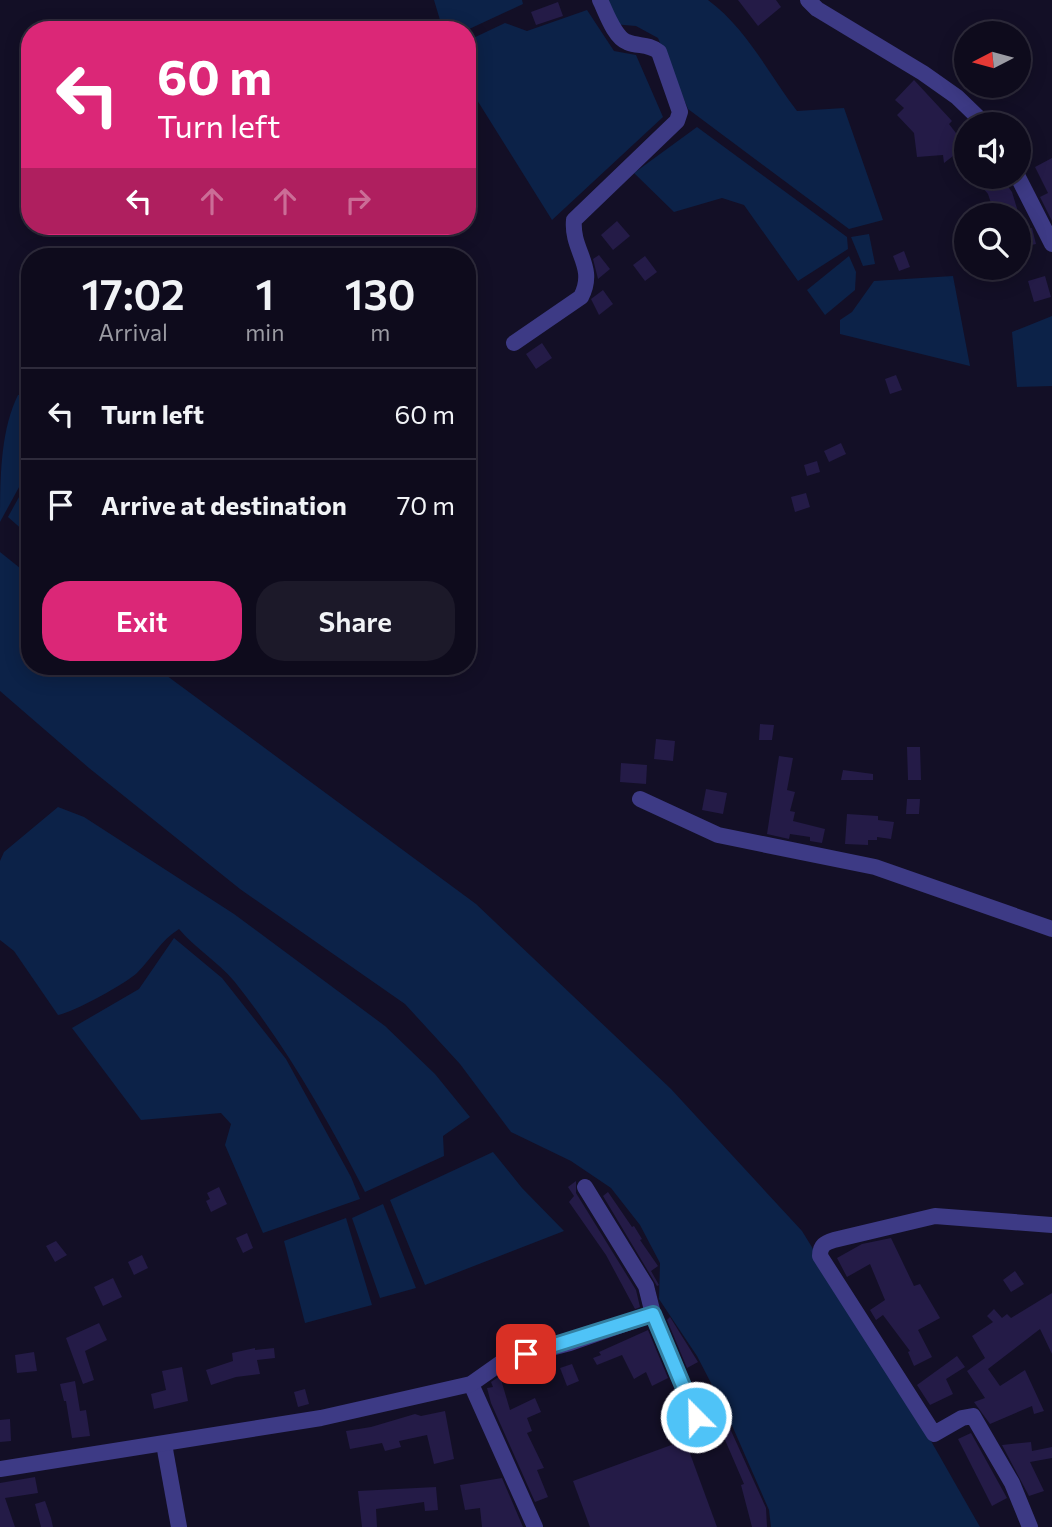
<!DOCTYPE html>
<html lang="en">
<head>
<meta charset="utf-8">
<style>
  body { margin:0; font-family:Commissioner,sans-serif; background:#1c1929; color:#f1f3f6; height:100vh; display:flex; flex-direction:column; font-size:26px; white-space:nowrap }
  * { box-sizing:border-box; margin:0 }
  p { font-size:23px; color:#9b9ba3 }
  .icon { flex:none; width:38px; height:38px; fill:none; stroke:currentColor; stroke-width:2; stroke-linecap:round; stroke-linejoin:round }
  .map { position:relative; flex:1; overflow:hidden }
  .sheet { position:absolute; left:21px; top:248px; width:455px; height:427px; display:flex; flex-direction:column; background:#0e0b1c; border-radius:28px; box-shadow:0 4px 18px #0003,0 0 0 2px #2e2b3b }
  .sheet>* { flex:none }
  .hud { position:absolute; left:21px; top:21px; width:455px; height:214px; border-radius:28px; box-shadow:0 4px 18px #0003,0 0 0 2px #2e2b3b; background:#db2777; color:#fff; overflow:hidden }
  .needle { width:46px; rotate:264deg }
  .fabs { position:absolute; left:954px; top:21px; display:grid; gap:14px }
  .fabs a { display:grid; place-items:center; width:77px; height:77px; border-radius:50%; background:#0e0b1c; box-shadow:0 4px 18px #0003,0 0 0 2px #2e2b3b; font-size:35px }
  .pin { position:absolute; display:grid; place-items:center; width:60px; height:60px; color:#fff; margin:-30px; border-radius:14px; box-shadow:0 4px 10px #0006 }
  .me { position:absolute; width:77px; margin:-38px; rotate:337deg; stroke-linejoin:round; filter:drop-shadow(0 0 5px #0008) }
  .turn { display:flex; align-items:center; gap:24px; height:147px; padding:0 21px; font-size:32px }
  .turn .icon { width:91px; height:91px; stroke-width:2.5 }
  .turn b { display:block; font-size:49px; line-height:60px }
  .lanes { display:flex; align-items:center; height:66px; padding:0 21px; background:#0003; justify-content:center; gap:35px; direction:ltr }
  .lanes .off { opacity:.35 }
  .eta { display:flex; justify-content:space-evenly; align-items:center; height:119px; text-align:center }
  .eta b { font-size:42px; font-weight:600; line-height:49px }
  .button { display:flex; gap:14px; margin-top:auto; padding:14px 21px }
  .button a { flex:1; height:80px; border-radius:28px; background:#db2777; color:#fff; font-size:28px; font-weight:600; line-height:80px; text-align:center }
  .button a+a { background:#1c1929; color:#f1f3f6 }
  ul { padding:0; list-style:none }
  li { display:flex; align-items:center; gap:21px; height:91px; padding:0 21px; border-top:2px solid #2e2b3b }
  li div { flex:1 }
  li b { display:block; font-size:26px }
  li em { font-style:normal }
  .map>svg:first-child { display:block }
  .water { fill:#0c2248 }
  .building { fill:#241b47 }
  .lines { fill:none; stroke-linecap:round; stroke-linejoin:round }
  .minor { stroke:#3d3a85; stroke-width:16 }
  .route-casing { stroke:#337fa1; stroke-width:18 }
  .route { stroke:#4fc3f7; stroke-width:12 }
</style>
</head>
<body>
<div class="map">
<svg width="1052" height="1527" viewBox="0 0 1052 1527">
  <rect width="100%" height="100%" fill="#130f26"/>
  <g class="water">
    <polygon points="434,0 522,0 523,4 467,30 443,30"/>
    <path d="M600,0H708C747,29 768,73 797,111L844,108L883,220L849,229L688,109L658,38L636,26L612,24Z"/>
    <polygon points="587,10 614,51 636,55 663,117 552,220 467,84 467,41 505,23 527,31"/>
    <polygon points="697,127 847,237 848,249 798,281 744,205 722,198 674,212 634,173"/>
    <polygon points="869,234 875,264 863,266 851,237"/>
    <polygon points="849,256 856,272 855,290 825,315 807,290"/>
    <polygon points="953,276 970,366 840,334 840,320 852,312 874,281"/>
    <polygon points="1052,316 1052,386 1017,387 1012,332"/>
    <path d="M18,395H30V467L0,522C0,481 0,431 18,395Z"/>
    <polygon points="30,477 30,558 19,551 25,532 8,517"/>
    <polygon points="0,552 30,576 30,667 155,667 476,904 671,1089 802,1231 927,1434 980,1527 771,1527 769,1510 727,1414 697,1356 659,1299 660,1263 640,1225 611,1188 571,1161 511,1132 460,1064 405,1004 240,889 89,768 0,691"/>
    <path d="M58,807L84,817L234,914L385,1026L435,1074L470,1117L443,1136L444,1156L365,1192C327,1118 286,1046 234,981C218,962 195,948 179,929C160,941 152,958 137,973C125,984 74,1012 58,1015L14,951L0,940V861L4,852Z"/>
    <polygon points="174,938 222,978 286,1059 351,1177 360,1199 263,1233 225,1145 231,1124 221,1113 141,1120 72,1028 139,989"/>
    <polygon points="493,1152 522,1188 564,1231 425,1285 390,1200"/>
    <polygon points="383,1204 416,1288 380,1298 352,1218"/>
    <polygon points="346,1218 372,1305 305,1323 284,1241"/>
  </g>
  <g class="building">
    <polygon points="738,0 776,0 781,7 758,26"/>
    <polygon points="558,2 563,16 536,25 531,12"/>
    <polygon points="914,80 952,121 949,124 966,146 944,163 943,155 917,157 914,133 897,115 904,108 895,100"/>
    <polygon points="1052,158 1052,221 1040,197 1048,193 1035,167"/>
    <polygon points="974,177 1001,177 1012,192 1019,215 995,215 988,194"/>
    <polygon points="617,221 630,236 613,250 601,235"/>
    <polygon points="1032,228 1036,244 1018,248 1018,230"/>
    <polygon points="904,251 910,267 899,271 893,256"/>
    <polygon points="599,255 610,269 598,279 593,259"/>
    <polygon points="645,256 657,272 645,281 633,265"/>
    <polygon points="1045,276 1051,297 1034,302 1028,281"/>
    <polygon points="603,290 613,304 599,315 591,299"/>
    <polygon points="542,343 552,358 536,369 526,354"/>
    <polygon points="896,375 902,390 890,394 885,379"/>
    <polygon points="841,443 846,454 829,462 824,451"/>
    <polygon points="817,461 820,472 807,476 804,465"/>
    <polygon points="806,493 810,507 795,512 791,497"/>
    <polygon points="760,724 774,725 772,740 759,740"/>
    <polygon points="656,739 675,741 673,761 654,759"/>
    <polygon points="907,747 920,747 921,780 908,780"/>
    <polygon points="779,756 793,758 787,790 795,792 790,811 795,812 793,821 825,829 822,843 810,841 810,837 790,834 789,839 767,834"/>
    <polygon points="621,763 647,765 646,784 620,782"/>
    <polygon points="843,770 873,774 873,780 841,780"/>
    <polygon points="706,789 727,793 723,814 702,810"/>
    <polygon points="907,799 920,799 919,814 906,814"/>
    <polygon points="847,814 878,816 878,820 894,822 891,839 877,837 877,840 868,840 868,845 845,844"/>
    <polygon points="576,1181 576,1193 636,1290 640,1307 638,1308 635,1309 606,1255 569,1202 574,1196 568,1187"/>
    <polygon points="219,1187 227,1204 211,1212 206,1201 210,1199 207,1193"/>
    <polygon points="608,1192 632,1227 634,1226 642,1239 640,1240 658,1266 651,1271 659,1285 657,1286 603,1196"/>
    <polygon points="247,1233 253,1248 243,1253 236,1238"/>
    <polygon points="891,1238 914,1286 920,1284 940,1318 918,1330 932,1357 914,1366 908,1352 910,1351 883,1315 876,1320 870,1310 885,1300 870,1264 847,1277 837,1258 862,1244"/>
    <polygon points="56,1241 67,1255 55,1262 46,1246"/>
    <polygon points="142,1255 148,1268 134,1275 128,1262"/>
    <polygon points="1015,1271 1024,1284 1011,1292 1003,1280"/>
    <polygon points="113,1278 122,1297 103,1306 94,1287"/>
    <polygon points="1052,1293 1052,1354 1040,1329 988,1369 1000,1386 1025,1370 1044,1411 1034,1414 1032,1406 990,1424 974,1402 985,1398 967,1371 985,1358 972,1336 993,1322 987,1316 994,1309 1002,1318 1007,1314 1011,1318"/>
    <polygon points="670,1317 698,1362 687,1368 667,1320"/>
    <polygon points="99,1323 107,1340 85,1351 94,1380 83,1384 66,1338"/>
    <polygon points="648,1330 668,1378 652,1386 646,1372 634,1379 622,1355 597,1365 593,1358 601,1355 599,1352"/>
    <polygon points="255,1348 255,1350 274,1348 275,1358 257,1360 260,1374 236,1377 211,1385 206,1370 233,1361 232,1353"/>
    <polygon points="34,1352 37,1371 17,1373 15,1355"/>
    <polygon points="957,1356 965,1367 946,1379 953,1394 930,1405 917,1385"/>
    <polygon points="572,1364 579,1381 567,1386 560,1368"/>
    <polygon points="182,1367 188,1401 154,1409 151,1394 166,1390 162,1371"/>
    <polygon points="500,1376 510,1410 535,1398 541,1412 527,1418 532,1431 527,1433 544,1468 537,1470 548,1497 535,1502 491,1403 487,1388 493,1387 491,1382"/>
    <polygon points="75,1381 80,1411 86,1410 90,1436 72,1438 66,1401 64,1401 60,1384"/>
    <polygon points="305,1389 309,1404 298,1407 294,1392"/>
    <polygon points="713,1391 766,1508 767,1527 752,1527 741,1485 744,1484 719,1426 702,1397"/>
    <polygon points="445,1411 454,1459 434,1464 427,1435 399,1441 401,1447 385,1451 382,1443 350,1449 346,1431 371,1427 415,1414 421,1416"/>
    <polygon points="10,1419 11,1441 0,1442 0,1420"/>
    <polygon points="971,1433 1007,1498 992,1506 958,1439"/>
    <polygon points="685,1440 717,1527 590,1527 573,1481"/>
    <polygon points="1031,1442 1032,1451 1052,1447 1052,1458 1030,1462 1044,1491 1029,1496 1002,1445"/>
    <polygon points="35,1477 38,1493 5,1498 15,1527 0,1527 0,1483"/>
    <polygon points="502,1478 523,1527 482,1527 480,1508 465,1510 460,1485"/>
    <polygon points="436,1487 438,1510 425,1511 424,1502 376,1509 377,1527 362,1527 358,1491"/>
    <polygon points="45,1501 51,1518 53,1527 41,1527 35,1504"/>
  </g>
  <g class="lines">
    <g class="minor">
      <polyline points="808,0 817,9 923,73 957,97 985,124"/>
      <polyline points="1018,177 1052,244"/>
      <path d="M514,343L581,297C597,266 571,251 574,220L677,121L680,112L659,52C648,43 639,47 627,42C614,37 606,12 600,0"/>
      <polyline points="640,799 718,835 875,867 1052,929"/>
      <polyline points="585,1187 646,1286 653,1314"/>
      <polyline points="471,1384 535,1527"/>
      <polyline points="164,1444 179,1527"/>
      <polyline points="0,1469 321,1418 471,1384 505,1360 570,1343 653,1314 696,1417"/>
      <path d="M1030,1527L1012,1483L973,1416L962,1418L934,1434L820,1256C820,1245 825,1243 834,1240L935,1216L1052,1225"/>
    </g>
  </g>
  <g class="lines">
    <g class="route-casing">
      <polyline id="route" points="526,1354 653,1314 696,1417"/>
    </g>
    <use href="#route" class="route"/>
  </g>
</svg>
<div class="fabs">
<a><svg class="needle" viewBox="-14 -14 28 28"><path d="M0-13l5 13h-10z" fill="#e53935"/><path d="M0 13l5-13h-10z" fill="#9b9ba3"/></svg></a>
<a><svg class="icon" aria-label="sound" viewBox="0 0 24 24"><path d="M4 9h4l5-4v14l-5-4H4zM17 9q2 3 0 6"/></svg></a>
<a><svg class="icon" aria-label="search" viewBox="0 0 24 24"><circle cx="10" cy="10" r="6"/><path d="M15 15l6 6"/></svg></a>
</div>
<div class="pin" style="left:526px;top:1354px;background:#d93025"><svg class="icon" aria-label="arrive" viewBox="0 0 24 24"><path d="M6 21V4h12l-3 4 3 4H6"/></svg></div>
<svg class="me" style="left:696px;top:1417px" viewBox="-20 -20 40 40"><circle r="17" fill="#4fc3f7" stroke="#fff" stroke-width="3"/><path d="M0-11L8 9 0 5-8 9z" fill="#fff"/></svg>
<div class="hud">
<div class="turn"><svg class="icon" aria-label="left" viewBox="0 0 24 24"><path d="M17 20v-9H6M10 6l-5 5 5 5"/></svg><div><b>60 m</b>Turn left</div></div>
<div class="lanes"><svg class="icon" aria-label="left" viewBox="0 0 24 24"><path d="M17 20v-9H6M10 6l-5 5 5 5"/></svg><svg class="icon off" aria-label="ahead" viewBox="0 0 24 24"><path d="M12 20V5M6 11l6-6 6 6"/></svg><svg class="icon off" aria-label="ahead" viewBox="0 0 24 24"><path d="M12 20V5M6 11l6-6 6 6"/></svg><svg class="icon off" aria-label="right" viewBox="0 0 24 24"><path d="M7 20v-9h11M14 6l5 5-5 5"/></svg></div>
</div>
<section class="sheet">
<div class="eta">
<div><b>17:02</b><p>Arrival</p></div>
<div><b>1</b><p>min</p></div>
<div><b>130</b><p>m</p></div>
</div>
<ul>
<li><svg class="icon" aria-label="left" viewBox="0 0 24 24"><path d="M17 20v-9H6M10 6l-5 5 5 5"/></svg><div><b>Turn left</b></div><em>60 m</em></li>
<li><svg class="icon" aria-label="arrive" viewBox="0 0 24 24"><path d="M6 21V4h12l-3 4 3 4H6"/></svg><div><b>Arrive at destination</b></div><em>70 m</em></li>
</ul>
<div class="button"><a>Exit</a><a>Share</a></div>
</section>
</div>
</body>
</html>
